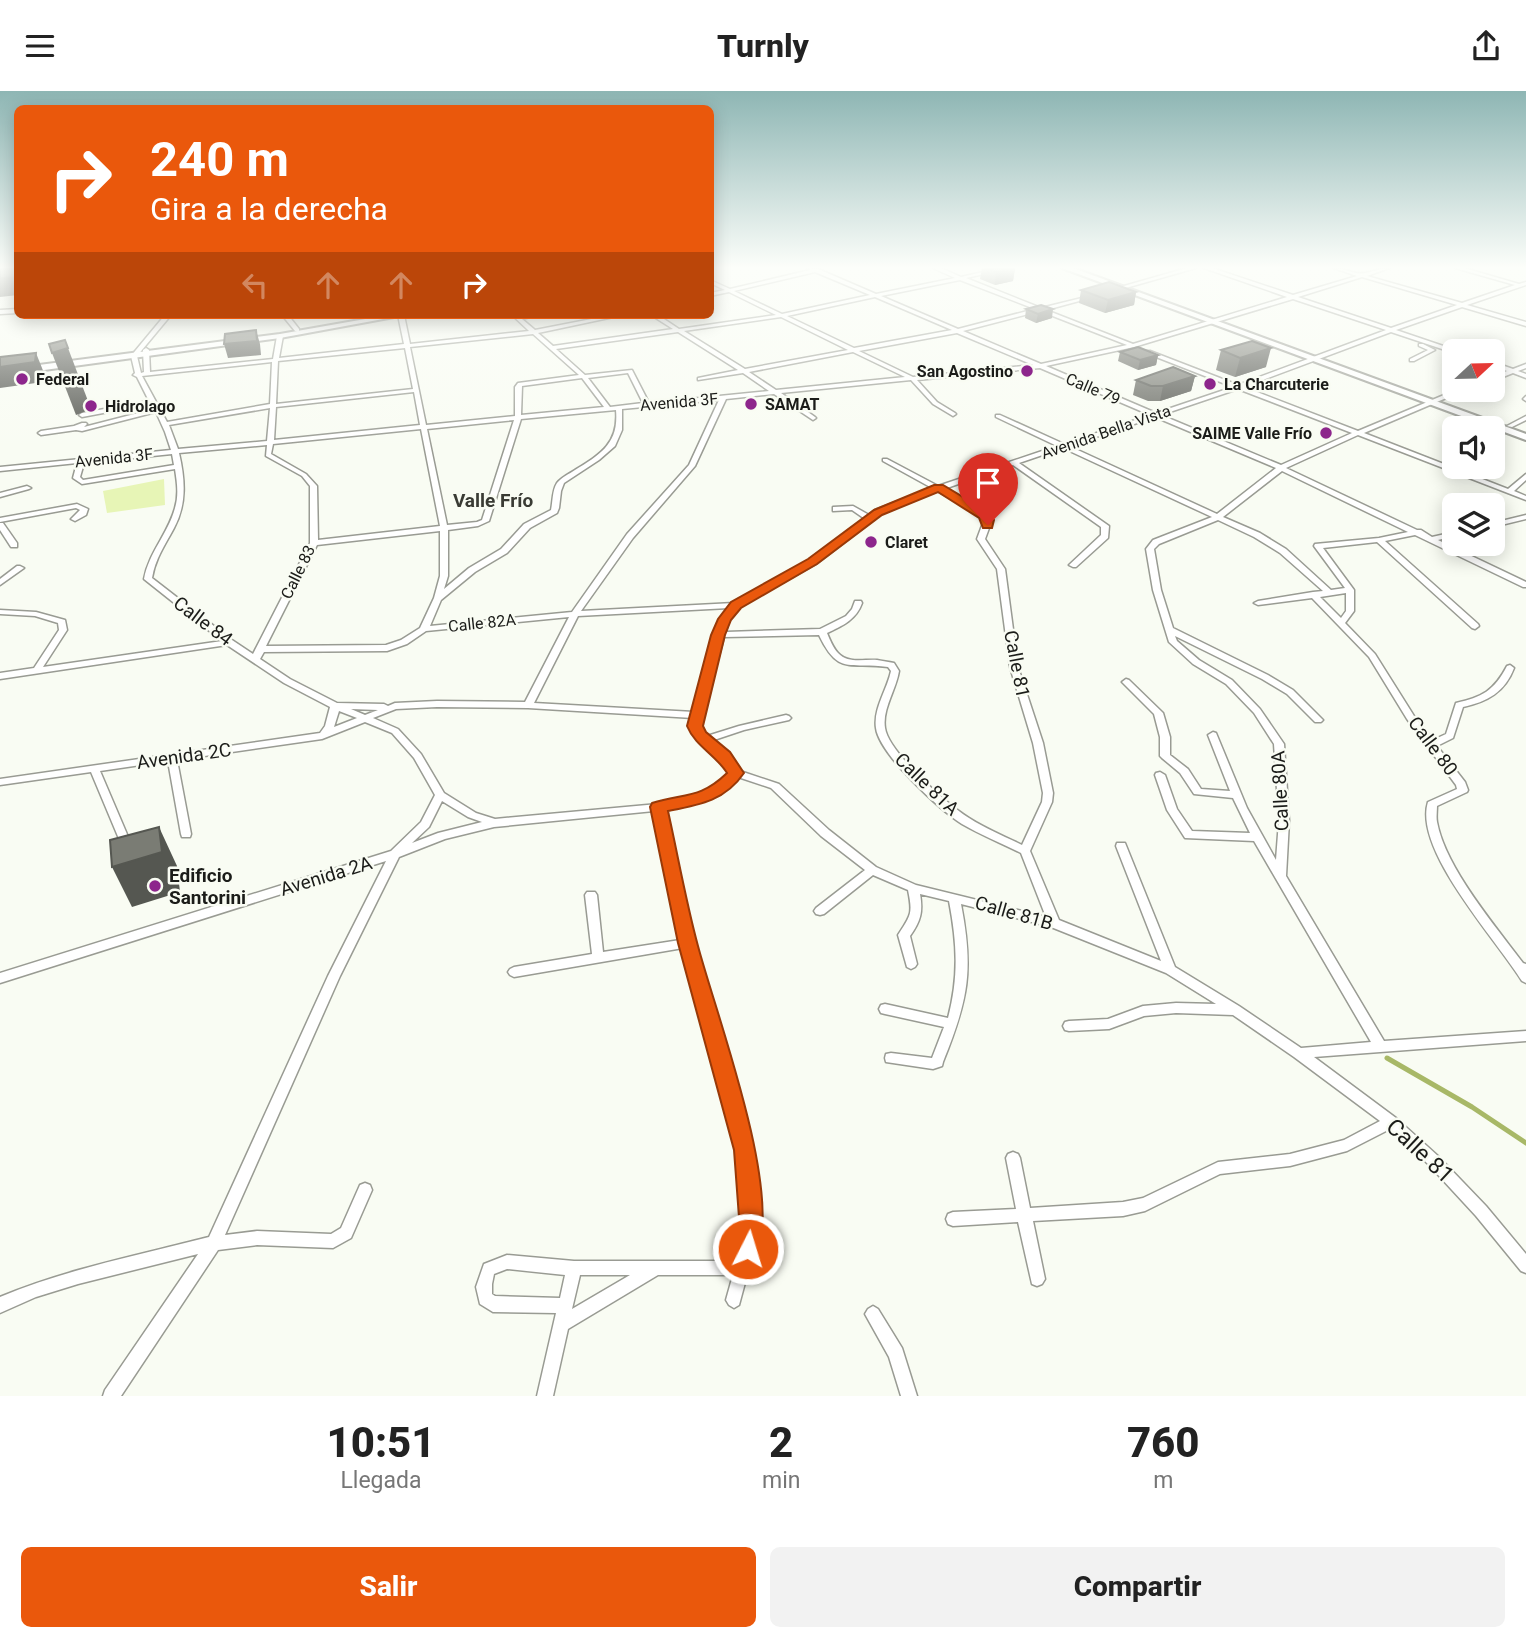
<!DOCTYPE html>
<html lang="es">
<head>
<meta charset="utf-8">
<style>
  body { margin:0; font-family:Roboto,sans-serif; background:#f2f2f2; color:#222; height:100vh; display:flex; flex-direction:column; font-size:26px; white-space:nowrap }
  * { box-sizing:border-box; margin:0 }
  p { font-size:23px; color:#767676 }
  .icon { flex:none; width:38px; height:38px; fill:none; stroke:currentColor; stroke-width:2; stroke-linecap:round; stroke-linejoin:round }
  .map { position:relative; height:1305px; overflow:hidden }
  .details { display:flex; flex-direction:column; background:#fff; flex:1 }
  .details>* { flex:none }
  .top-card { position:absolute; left:14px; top:14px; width:700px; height:214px; border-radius:10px; box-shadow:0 4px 18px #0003; background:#ea580c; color:#fff; overflow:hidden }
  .needle { width:46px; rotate:68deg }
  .tools { position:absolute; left:1442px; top:248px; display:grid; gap:14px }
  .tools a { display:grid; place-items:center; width:63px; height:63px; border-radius:10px; background:#fff; box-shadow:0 4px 18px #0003; font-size:35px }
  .pin { position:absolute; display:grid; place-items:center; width:60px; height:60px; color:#fff; margin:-72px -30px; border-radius:50% 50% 50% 0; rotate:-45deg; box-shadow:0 0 7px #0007 }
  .pin .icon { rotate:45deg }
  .me { position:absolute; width:77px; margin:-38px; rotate:5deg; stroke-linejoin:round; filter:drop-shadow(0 0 5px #0008) }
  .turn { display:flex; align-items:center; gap:24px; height:147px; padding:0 21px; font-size:32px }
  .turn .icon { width:91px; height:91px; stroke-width:2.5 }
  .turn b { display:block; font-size:49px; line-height:60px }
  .lanes { display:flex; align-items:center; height:66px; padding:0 21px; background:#0003; justify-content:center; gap:35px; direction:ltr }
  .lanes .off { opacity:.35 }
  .eta { display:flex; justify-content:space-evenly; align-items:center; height:119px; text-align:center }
  .eta b { font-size:42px; font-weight:800; line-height:49px }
  .primary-button { display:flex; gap:14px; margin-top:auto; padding:14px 21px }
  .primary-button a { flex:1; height:80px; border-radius:10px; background:#ea580c; color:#fff; font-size:28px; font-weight:800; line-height:80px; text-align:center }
  .primary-button a+a { background:#f2f2f2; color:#222 }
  header { display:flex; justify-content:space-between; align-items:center; height:91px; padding:0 21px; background:#fff; font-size:32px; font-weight:800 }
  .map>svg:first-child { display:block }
  .green { fill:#e7f5b6 }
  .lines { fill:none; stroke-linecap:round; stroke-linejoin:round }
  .stream { stroke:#a8b867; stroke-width:5 }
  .street-casing { stroke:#999b93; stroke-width:3 }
  .secondary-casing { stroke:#999b93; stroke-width:4 }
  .street { fill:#fff; fill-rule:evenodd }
  .secondary { fill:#fff; fill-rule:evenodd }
  .wall { fill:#696b64 }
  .shaded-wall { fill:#555751 }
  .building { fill:#7a7c74; stroke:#555751; stroke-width:2 }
  .route { fill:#ea580c; stroke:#983908; stroke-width:2 }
  .poi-dot { fill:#8d268c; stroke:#f9fcf3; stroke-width:2.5 }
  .labels { text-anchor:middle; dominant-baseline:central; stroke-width:5; stroke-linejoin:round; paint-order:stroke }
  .far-poi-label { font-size:16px; font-weight:bold; fill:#1b1c19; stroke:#f9fcf3; text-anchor:start }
  .far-street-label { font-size:16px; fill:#1b1c19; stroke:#f9fcf3 }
  .far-quarter-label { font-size:19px; font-weight:bold; fill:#3a3b34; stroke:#f9fcf3 }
  .street-label { font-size:19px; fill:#1b1c19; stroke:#f9fcf3 }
  .poi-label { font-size:19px; font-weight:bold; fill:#1b1c19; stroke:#f9fcf3; text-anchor:start }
  .near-street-label { font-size:23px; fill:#1b1c19; stroke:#f9fcf3 }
</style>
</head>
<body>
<header><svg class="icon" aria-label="menu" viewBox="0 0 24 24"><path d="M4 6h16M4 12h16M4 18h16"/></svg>Turnly<svg class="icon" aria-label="share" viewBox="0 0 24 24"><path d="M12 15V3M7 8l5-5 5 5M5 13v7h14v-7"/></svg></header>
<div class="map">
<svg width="1526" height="1305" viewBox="0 0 1526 1305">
  <rect width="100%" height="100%" fill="#f9fcf3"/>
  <polygon class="green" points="164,388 165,414 107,422 103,400"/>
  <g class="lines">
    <polyline class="stream" points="1387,967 1472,1016 1526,1052"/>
    <g class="street-casing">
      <g id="street">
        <path d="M808,177L818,178L876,203L955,187L933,177H941L961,186L1000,177H1011L966,187L1041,217L1094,204V206L1046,219L1133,253L1287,206L1204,177H1212L1293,204L1357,185L1334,177C1344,177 1355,184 1365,182C1373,181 1380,177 1389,177L1367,185L1462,212L1515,194L1455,177H1464L1519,193L1526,191V194L1467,214L1526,231V235L1462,216L1396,239L1461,261L1454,262L1391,241L1244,296L1358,340L1456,299H1465L1364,342L1508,398L1526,383V389L1514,400L1526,405V409L1358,344L1286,377L1417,439H1421L1432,446L1454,441V445L1438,449L1526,491V496H1523L1415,444L1385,450L1478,533L1479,535L1475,538L1472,537L1377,451L1323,457L1354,499V520L1345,532L1375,563L1414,625L1433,649L1446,643L1456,612C1482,606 1494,600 1507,575L1510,574L1514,577C1505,601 1487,611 1463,616L1453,647L1437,655L1465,691L1468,699L1467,701L1437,715C1437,720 1436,726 1437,731C1445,776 1496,836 1523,872L1526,873V892L1522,890C1497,849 1413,759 1428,711L1457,698L1456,694L1407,628L1369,566L1312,507L1258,514L1254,512L1258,510L1313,501L1323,500L1280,462L1254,446L1218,429L1159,453L1154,458L1161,499L1173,537L1268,584L1293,599L1323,629L1321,631H1315L1287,603L1262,588L1175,545L1177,550L1199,569L1232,589L1260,618L1284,653L1289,730L1286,785L1384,950L1526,940V950L1314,966L1396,1027L1438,1065L1486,1115L1526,1163V1182L1521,1180L1476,1125L1428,1073L1390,1038L1347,1060L1290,1075L1220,1083L1145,1120L1123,1125L1033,1130L1045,1188L1042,1193L1037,1195L1032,1193L1018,1131L953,1135L948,1133L946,1128L948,1123L953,1121L1016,1118L1006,1067L1008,1063L1013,1061L1018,1063L1020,1067L1030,1117L1123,1111L1143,1107L1218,1071L1290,1063L1344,1049L1380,1030L1294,966L1233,924L1176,922L1144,925L1109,938L1069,940L1065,939L1063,935L1065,931L1069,930L1108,928L1143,915L1176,912L1216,913L1166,882L1051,836L961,813C974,880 968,909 943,971L942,975L933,978L886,971L885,967L886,963L891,962L932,967L944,936L885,923L881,922L879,918L881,914L885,913L948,927C959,885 957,852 949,810L920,803C923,820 921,830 910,845L917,873L915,876L911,878L907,876L898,844C911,824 913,823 908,799L873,784L824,823L820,824L816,823L814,820L816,817L865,779L821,745L771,697L738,686L721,703L699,711L664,718L693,852L752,1059L759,1140L739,1214L734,1217L729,1214L726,1209L733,1184H658L568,1238L553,1305H537L556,1222L493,1221L480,1213L476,1196L484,1173L507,1164L574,1170H737L745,1140L738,1059L683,857L514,886L510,884L508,881L510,878L514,876L592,863L585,804L587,801H595L597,804L603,861L680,849L654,720L494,736L445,748L399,766L340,885L225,1144L257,1140L331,1143L341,1137L360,1094L365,1092L370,1094L372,1099L351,1147L333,1157L257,1154L218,1159L121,1305H103L105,1299L198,1163L78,1193L36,1206L0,1222V1206C67,1178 139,1164 209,1146L328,885L386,770L0,892V882L391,760L421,731L435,704L414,667L392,642L365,631L322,648L177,669L191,743L190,746H182L181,743L168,670L100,680L132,755L131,758H123L122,755L91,681L0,694V688L320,642L325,635L330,616L284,592L227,554L0,588V582L34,577L59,539L58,532L35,525L0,523V519L36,521L65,529L67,539L43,576L222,550L144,488C149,461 168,443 175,417C179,404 177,391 175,378L82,393L73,387L77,372L0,380V376L171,359L165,341L156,321L82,340L76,339L41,344L38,342L41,340L74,335L82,332H86L87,333L84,336L154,318L151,313L82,326L79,324L82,322L149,310L137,286L133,284L135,282L131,265L165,224H171L137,265L141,282L144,281L143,259L146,257L149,259L150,281L273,268L277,245L280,243L283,245L279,267L404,253L398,224H404L410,253L529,240L512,224H539L522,228L535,239L612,224H623L538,242L553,255L673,238L651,224H658L679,238L776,224L729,201L710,205V202L725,199L710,192V189L730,198L810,179ZM815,181L870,204L782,223L734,200ZM1362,186L1457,214L1391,237L1298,206ZM960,189L1035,218L958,238L881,205ZM875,206L952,239L854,257L787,225ZM1293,208L1386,239L1238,294L1150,260H1146V262L1233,296L1156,322L1046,275L1134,256ZM1040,220L1127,254L1041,273L963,240ZM781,226L848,259L745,278L684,240ZM678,241L738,279L698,287V289L743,282L769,300L649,312L632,279L585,284L556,258ZM957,242L1033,274L913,286L859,260ZM533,243L579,284L518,292L515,296V325L426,334L410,256ZM405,257L413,298L276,313L278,270ZM853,261L905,286L776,299L749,281ZM272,271L270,313L167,331L142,285ZM1040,277L1150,324L1064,353L1000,324H996V326L1057,355L938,395L887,368H883V370L932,397L875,419L869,424L853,415L833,416V420L852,419L865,428L810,469L734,512L581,520L633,447L695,375L726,308L774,303L813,329L816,327L815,326L781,302L911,289L933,313L953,325L956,323L955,322L937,311L917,289ZM628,282L643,312L610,316L588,287ZM582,287L604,316L521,324L522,295ZM1238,298L1352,342L1281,374L1161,324ZM414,301L420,334L274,349L276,316ZM719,309L689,374L627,443L572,521L430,535L441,509L475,481L507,462L530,437L557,422L559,417L561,400L564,392L599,369L615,355L622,339V318ZM270,317L267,350L178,358L169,334ZM616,319C619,352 601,363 575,379C569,383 562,386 557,392C552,400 553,410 551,419L524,433L501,458L469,477L444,498L448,485V439L478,435L489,430L521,328ZM1155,326L1276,377L1217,423L1069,355ZM514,329L482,429L477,431L447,434L427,338ZM421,338L440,435L318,449L317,395L306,383L271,363L273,353ZM267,354L266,365L302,385L310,395V452L253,563L232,549L152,487C155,468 165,454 174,437C187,413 185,388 179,362ZM1063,357L1212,426L1153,449L1146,458L1153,499L1169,551L1193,573L1226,593L1254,622L1274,653L1279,730L1276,769L1247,717L1216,642L1213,641L1208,644L1230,700L1201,698L1188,678L1170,664V646L1163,622L1129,589L1126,588L1122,591L1154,623L1160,646V665L1162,667L1180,682L1194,703L1233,707L1250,742L1192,740L1177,718L1165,684L1160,681L1156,682L1155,684L1167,719L1185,747L1254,750L1371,951L1301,957L1239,915L1175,876L1125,752H1117L1116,755L1161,870L1059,829L1030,760L1052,711L1053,702L1043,652L1018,576L1005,478L985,448L992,429L991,427L977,415L944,398L1013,374L1101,436V444L1069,474L1073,476H1076L1108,447L1109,435L1019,372ZM172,363L174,374L83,389L80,386L84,372ZM1282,380L1408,441L1379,447L1315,453L1314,455L1345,497L1331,499L1286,458L1260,442L1223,426ZM937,400L971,419L984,429L977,448L997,478L1010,576L1033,652L1043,702L1042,711L1022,754C1004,745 986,738 969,727C948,714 888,661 885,637C882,618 896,599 899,580L894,572C888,571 883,570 877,569C864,568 848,573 838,562C833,557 830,549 827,542C842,535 856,529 862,512L861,510H855L852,518L846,525L820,538L726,541L729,528L739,516L816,473L881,423ZM440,440V485L434,507L420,537L401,549L386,554L266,555L317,454ZM1346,502V520L1341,527L1320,506ZM729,517L721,528L717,542L714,544L716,546L694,621L534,612L578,525ZM569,526L525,611L437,610L395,612L388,615L384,613L337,612L290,588L260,568L264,561L387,560L407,553L426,540ZM819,544C839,586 850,570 888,576L891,580C887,599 873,618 876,637C879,663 940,719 962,733C981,744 1001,752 1021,762L1046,826L916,794L876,776L829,739L779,693L740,680L730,667L711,650L744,639L789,629L791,627L789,625L786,624L739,635L707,645L700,635L724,546ZM437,616L528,617L693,627L690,635C693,640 696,646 700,651C710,661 723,669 731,681L713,699L697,705L658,713L495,728L476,722L444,702L421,663L398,638L373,627L396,618ZM351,618L378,619L365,624ZM339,620L357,627L334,636ZM442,710L468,726L482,731L438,742L412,752L429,736ZM507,1178L565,1184L560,1207L495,1205L492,1203V1193L494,1183ZM580,1184H630L572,1218Z"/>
        <polygon points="1187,177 1196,177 1115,200 1110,199"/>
        <polygon points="18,218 18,222 0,223 0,219"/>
        <polygon points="282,224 288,224 299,238 299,240 295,240"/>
        <polygon points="1419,253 1423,253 1435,259 1414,270 1410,270 1410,268 1428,259 1419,255"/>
        <polygon points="1493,271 1513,278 1526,273 1526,277 1518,280 1526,283 1526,287 1513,282 1493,290 1493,286 1507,280 1493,275"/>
        <polygon points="1526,305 1526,310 1523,308"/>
        <polygon points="1526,325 1526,329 1512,336 1507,335"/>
        <polygon points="27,395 31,397 29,398 0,406 0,402"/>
        <polygon points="77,413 88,418 86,424 75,430 71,428 80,419 76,417 0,431 0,427"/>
        <polygon points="1526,424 1526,428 1493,436 1493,432"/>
        <polygon points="0,432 3,432 17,452 17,456 11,456 0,439"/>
        <polygon points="17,475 20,475 24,477 0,494 0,488"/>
        <polygon points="873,1215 878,1218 902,1257 917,1305 901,1305 889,1266 865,1223 868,1218"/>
      </g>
    </g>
    <g class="secondary-casing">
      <g id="secondary">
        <polygon points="1062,177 1073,177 1526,343 1526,349"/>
        <polygon points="388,224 405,224 280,247 0,285 0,279 280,243"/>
      </g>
    </g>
    <use href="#street" class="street"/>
    <use href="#secondary" class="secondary"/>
  </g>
  <g class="wall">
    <polygon points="982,177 1015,177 1013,190 995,194 980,188"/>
    <polygon points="1081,199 1136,201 1134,214 1105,222 1079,212"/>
    <polygon points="1026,218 1052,227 1036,232 1025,227"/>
    <polygon points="1221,259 1266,276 1235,286 1216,279"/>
    <polygon points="1120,261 1158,264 1156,274 1138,279 1118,270"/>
    <polygon points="1195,285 1191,300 1160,310 1148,310 1133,304 1136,289"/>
  </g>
  <g class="shaded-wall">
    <polygon points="1012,177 1015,177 1013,190 995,194 996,181"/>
    <polygon points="18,186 18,204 0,206 0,187"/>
    <polygon points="1136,201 1134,214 1105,222 1108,209"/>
    <polygon points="1053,218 1052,227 1036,232 1038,223"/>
    <polygon points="256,239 260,253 261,264 228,267 224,253"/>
    <polygon points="65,249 91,318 76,324 52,262"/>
    <polygon points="1271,257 1266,276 1235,286 1240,267"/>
    <polygon points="36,262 44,282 43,291 0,297 0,276"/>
    <polygon points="1158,264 1156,274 1138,279 1140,269"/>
    <polygon points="1195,285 1191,300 1160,310 1163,295"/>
    <polygon points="159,736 177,775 180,801 132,816 112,776"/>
  </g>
  <g class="building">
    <polygon points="0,177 18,177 18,186 0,187"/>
    <polygon points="987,177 1012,177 996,181"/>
    <polygon points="1109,191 1136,201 1108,209 1081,199"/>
    <polygon points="1041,214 1053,218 1038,223 1026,218"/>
    <polygon points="256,239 257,250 224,253 225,243"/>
    <polygon points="65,249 68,257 52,262 49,253"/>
    <polygon points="1252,250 1271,257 1240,267 1221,259"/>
    <polygon points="1138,256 1158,264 1140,269 1120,261"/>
    <polygon points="36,262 35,271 0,276 0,266"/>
    <polygon points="1173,276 1195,285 1163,295 1151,295 1136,289"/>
    <polygon points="159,736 162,761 112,776 110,749"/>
  </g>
  <linearGradient id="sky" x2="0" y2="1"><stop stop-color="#8eb6b4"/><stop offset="0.49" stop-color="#fcfefa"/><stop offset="1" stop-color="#fcfefa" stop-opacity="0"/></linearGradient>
  <rect width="1526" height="360" fill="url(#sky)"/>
  <path class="route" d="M934,394H943L988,421L994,429L992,437H983L979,427L938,401L882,424L817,473L741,517L731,529L725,544L703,635L706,641L730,661L744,682C725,710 699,714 668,720C678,765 686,811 698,855C717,927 784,1102 756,1167L748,1170L739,1167L735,1158L740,1140L734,1059L678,852L650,716L652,712C685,702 700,708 727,682C716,664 695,655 687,635L711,544L718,528L731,511L808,468L874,419Z"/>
  <g class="poi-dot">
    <circle cx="1027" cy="280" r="7"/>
    <circle cx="22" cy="288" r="7"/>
    <circle cx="1210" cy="293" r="7"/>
    <circle cx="751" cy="313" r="7"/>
    <circle cx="91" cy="315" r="7"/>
    <circle cx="1326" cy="342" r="7"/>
    <circle cx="871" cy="451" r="7"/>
    <circle cx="155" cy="795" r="7"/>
  </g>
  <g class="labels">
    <g class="far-poi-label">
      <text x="1013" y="280" text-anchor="end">San Agostino</text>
      <text x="36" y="288">Federal</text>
      <text x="1224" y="293">La Charcuterie</text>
      <text x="765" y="313">SAMAT</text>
      <text x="105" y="315">Hidrolago</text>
      <text x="1312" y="342" text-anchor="end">SAIME Valle Frío</text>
      <text x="885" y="451">Claret</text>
    </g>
    <g class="far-street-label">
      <text transform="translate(1093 298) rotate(23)">Calle 79</text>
      <text transform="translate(679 311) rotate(-5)">Avenida 3F</text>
      <text transform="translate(1106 341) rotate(-19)">Avenida Bella Vista</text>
      <text transform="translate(114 367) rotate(-6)">Avenida 3F</text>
      <text transform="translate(298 481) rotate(-64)">Calle 83</text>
      <text transform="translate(482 532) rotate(-6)">Calle 82A</text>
    </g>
    <g class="far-quarter-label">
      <text x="493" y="409">Valle Frío</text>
    </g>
    <g class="street-label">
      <text transform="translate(203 530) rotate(37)">Calle 84</text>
      <text transform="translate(1017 573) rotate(79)">Calle 81</text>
      <text transform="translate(1433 655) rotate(53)">Calle 80</text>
      <text transform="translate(184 665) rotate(-8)">Avenida 2C</text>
      <text transform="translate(927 693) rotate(44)">Calle 81A</text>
      <text transform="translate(1280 700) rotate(-93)">Calle 80A</text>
      <text transform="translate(326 785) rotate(-17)">Avenida 2A</text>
      <text transform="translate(1014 822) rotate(16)">Calle 81B</text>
    </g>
    <g class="poi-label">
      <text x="169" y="784">Edificio<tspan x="169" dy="22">Santorini</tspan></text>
    </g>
    <g class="near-street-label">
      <text transform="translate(1420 1060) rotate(43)">Calle 81</text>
    </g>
  </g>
</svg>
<div class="tools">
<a><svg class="needle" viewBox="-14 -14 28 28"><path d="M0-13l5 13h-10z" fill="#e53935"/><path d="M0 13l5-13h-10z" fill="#767676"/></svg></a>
<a><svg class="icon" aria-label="sound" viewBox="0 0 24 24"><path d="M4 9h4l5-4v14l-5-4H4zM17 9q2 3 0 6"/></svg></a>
<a><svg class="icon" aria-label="layers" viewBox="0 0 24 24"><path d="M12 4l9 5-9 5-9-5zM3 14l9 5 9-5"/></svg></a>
</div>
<div class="pin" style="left:988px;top:434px;background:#d93025"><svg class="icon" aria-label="arrive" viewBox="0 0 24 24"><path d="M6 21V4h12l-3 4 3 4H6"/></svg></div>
<svg class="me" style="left:748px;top:1158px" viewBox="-20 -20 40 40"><circle r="17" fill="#ea580c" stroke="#fff" stroke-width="3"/><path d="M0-11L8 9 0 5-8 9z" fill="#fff"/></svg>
<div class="top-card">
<div class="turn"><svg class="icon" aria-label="right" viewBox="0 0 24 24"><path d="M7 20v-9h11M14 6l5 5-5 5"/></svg><div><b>240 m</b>Gira a la derecha</div></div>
<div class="lanes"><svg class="icon off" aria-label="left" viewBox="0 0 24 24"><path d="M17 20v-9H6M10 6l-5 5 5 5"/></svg><svg class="icon off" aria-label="ahead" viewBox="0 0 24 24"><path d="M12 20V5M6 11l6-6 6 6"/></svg><svg class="icon off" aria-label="ahead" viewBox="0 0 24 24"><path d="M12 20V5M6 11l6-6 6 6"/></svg><svg class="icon" aria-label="right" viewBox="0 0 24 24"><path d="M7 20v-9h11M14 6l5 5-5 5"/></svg></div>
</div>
</div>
<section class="details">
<div class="eta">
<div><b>10:51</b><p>Llegada</p></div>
<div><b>2</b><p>min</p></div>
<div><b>760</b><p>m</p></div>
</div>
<div class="primary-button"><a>Salir</a><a>Compartir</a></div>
</section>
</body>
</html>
